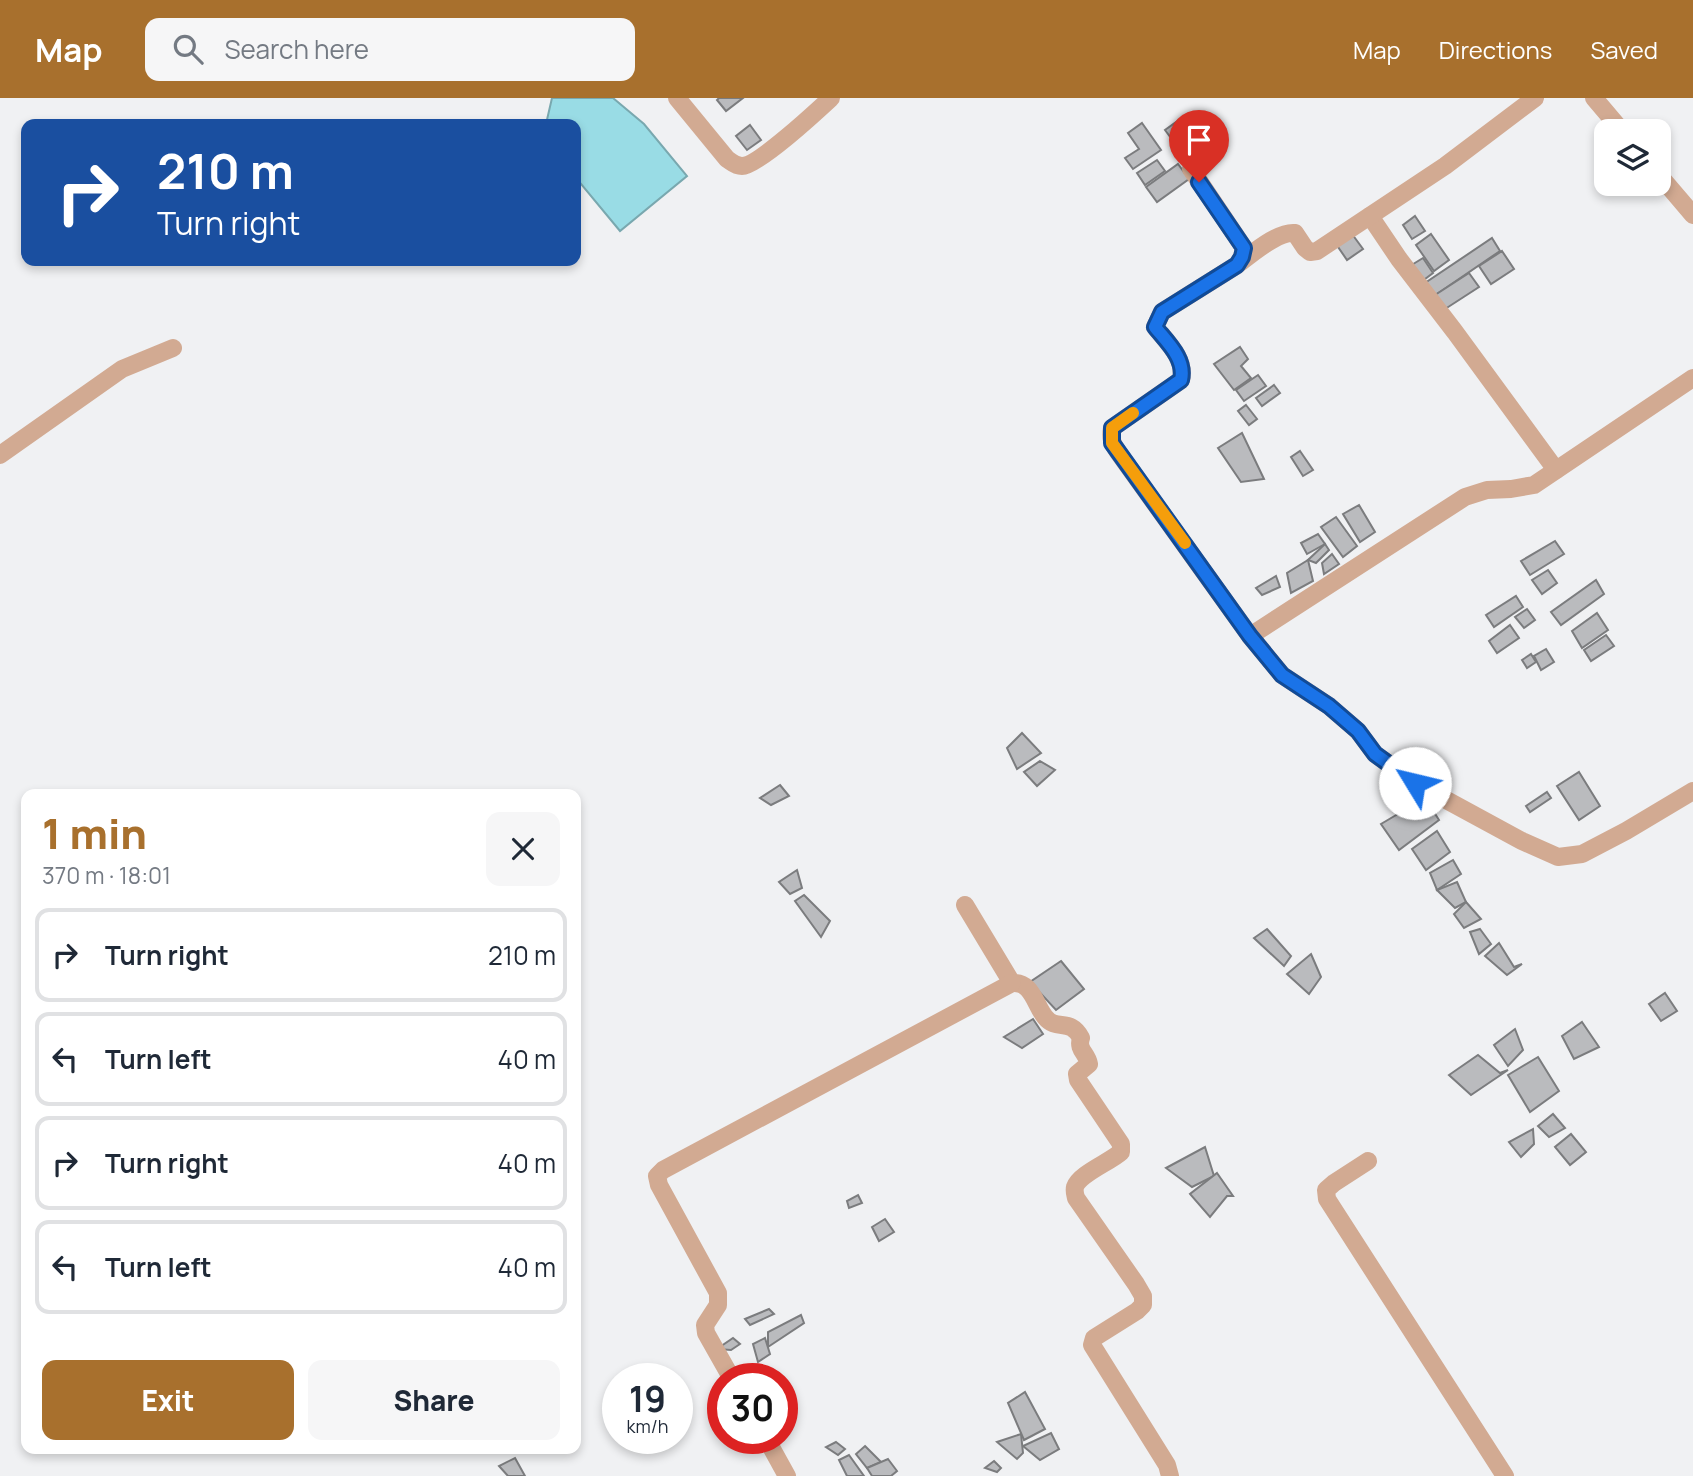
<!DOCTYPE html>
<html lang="en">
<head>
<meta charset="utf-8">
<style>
  body { margin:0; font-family:Manrope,sans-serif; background:#f6f6f7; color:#1f2937; height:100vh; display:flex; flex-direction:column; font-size:26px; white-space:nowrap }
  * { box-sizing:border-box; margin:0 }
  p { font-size:23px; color:#747a83 }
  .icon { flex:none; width:38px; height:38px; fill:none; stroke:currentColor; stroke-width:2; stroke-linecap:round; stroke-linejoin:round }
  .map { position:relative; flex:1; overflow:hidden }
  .panel { position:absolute; left:21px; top:691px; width:560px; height:665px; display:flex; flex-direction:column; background:#fff; border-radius:14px; box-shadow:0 4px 10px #0003 }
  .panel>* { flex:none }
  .hud { position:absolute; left:21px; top:21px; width:560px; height:147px; border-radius:14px; box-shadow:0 4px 10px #0003; background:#1a4fa0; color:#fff; overflow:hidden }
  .tools { position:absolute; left:1594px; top:21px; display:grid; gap:14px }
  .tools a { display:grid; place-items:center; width:77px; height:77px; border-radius:14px; background:#fff; box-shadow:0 4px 10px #0003; font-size:35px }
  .speed { position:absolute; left:602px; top:1265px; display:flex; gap:14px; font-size:35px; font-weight:700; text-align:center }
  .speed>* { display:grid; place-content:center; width:91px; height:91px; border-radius:50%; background:#fff; box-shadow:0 4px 10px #0003; line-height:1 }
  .speed small { font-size:18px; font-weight:400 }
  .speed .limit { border:10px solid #d22; background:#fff; color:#111 }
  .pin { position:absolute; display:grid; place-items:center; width:60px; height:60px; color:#fff; margin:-72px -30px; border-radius:50% 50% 50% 0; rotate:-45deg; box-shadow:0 0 7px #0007 }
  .pin .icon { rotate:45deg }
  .me { position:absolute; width:77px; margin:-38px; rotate:306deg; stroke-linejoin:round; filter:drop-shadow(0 0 5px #0008) }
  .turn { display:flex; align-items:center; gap:24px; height:147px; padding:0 21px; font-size:32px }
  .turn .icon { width:91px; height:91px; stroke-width:2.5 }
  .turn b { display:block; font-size:49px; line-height:60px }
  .round { display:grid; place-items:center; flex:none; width:74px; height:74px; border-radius:14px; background:#f6f6f7 }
  .summary { display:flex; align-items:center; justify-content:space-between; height:119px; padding:0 21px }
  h1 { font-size:42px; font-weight:800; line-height:52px; color:#a8702d }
  .cta { display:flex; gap:14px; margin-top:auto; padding:14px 21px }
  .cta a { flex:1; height:80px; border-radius:14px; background:#a8702d; color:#fff; font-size:28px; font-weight:800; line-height:80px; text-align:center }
  .cta a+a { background:#f6f6f7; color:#1f2937 }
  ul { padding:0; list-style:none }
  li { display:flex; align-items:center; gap:21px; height:94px; margin:0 14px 10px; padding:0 7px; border:4px solid #e0e1e3; border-radius:14px }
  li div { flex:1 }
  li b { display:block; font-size:26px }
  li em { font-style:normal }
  header { display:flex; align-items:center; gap:42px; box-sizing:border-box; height:98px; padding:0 35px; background:#a8702d; color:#fff }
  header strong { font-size:33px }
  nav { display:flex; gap:38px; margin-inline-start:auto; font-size:24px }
  .search { width:490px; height:63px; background:#f6f6f7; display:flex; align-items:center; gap:18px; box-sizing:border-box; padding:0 24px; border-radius:14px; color:#747a83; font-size:26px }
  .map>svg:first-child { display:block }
  .water { fill:#99dce5; stroke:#79a8af; stroke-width:2 }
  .building { fill:#babbbe; stroke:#7b7c7e; stroke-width:2 }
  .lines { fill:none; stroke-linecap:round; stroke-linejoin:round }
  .minor { stroke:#d2aa92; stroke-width:18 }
  .route-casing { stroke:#114b97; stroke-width:18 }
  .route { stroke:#1a73e8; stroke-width:12 }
  .slow { stroke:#f59e0b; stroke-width:12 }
</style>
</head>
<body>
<header>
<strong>Map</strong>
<div class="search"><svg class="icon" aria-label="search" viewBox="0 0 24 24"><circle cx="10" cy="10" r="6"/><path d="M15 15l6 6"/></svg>Search here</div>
<nav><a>Map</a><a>Directions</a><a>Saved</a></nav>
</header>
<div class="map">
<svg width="1693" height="1378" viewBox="0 0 1693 1378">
  <rect width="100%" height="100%" fill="#f0f1f3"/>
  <polygon class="water" points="552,0 613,0 644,26 687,78 620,133 576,80 576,26 546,26"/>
  <g class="building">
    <polygon points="719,0 743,0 726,13 717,2"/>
    <polygon points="1186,17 1197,32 1191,36 1202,51 1192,58 1182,44 1177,48 1165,32"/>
    <polygon points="1142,25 1161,52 1133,71 1125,60 1139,51 1128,35"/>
    <polygon points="750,27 761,42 747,52 736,38"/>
    <polygon points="1157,62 1165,73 1145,87 1137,75"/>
    <polygon points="1178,66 1189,81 1157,104 1146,89"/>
    <polygon points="1415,118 1425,133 1412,141 1403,127"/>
    <polygon points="1352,136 1363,151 1347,162 1336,146"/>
    <polygon points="1431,136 1449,162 1434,173 1416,147"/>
    <polygon points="1492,140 1500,153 1431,200 1422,187"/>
    <polygon points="1502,153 1514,171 1491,186 1479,168"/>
    <polygon points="1423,160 1433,175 1421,184 1410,168"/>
    <polygon points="1469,175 1479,189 1442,213 1432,199"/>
    <polygon points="1240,249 1248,261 1241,268 1251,280 1234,292 1214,266"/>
    <polygon points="1258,277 1266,288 1244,303 1236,292"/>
    <polygon points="1274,287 1280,295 1262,308 1256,300"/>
    <polygon points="1246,307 1257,321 1249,327 1238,313"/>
    <polygon points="1242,335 1264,381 1241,384 1218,350"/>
    <polygon points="1300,353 1313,372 1303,378 1291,359"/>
    <polygon points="1359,407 1375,434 1360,444 1343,416"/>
    <polygon points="1336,419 1357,448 1343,459 1321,429"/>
    <polygon points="1318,436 1325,446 1307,456 1301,445"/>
    <polygon points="1555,443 1564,456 1530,477 1521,463"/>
    <polygon points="1325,446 1329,452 1316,465 1308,462"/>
    <polygon points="1332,456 1339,466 1324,476 1322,465"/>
    <polygon points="1308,462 1313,483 1291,495 1287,475"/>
    <polygon points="1548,472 1557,485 1542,496 1532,482"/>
    <polygon points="1276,478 1280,489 1262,497 1256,490"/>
    <polygon points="1596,482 1604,496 1561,527 1551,514"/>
    <polygon points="1516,498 1523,509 1494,529 1486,517"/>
    <polygon points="1527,511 1535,522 1524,530 1515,519"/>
    <polygon points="1597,515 1608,532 1582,550 1572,533"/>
    <polygon points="1510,527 1519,540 1497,555 1489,543"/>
    <polygon points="1606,537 1614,548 1591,563 1584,552"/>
    <polygon points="1546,551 1554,564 1541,572 1534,558"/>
    <polygon points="1531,556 1536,564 1527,570 1522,562"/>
    <polygon points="1022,635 1041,655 1017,671 1007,650"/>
    <polygon points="1040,663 1055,672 1037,688 1024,674"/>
    <polygon points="1579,674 1600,708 1579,722 1557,688"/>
    <polygon points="780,687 789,698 771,707 760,700"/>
    <polygon points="1547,694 1551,700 1530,714 1526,708"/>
    <polygon points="1425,700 1439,722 1399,752 1381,726"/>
    <polygon points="1437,733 1450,754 1426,772 1412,751"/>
    <polygon points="1453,762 1461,776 1437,792 1430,775"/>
    <polygon points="797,772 802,790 790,796 779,784"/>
    <polygon points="1457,784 1466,804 1455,810 1437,792"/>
    <polygon points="804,797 830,823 821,839 795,803"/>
    <polygon points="1466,804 1481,821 1464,830 1454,816"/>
    <polygon points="1267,831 1291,858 1284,868 1254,840"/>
    <polygon points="1480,831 1491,846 1479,856 1470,834"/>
    <polygon points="1499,845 1514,869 1522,866 1507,877 1485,858"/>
    <polygon points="1311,856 1321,879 1309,896 1287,876"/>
    <polygon points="1061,863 1084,891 1056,912 1030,884"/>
    <polygon points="1665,895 1677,913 1661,923 1649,906"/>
    <polygon points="1033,921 1043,936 1022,950 1004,939"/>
    <polygon points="1582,924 1599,949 1574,961 1562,938"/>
    <polygon points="1515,931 1523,952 1508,968 1494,947"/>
    <polygon points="1478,957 1500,975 1508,972 1471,997 1449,977"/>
    <polygon points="1538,959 1559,993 1530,1014 1508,977"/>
    <polygon points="1553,1016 1565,1030 1549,1039 1538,1028"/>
    <polygon points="1533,1031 1534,1046 1521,1059 1509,1044"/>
    <polygon points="1571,1036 1586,1054 1570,1067 1555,1049"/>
    <polygon points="1205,1049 1214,1078 1192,1089 1166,1070"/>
    <polygon points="1217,1075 1233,1098 1227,1098 1210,1119 1190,1096"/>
    <polygon points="858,1097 862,1105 849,1110 847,1103"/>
    <polygon points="885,1121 894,1134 879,1143 872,1129"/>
    <polygon points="769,1211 774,1216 750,1227 745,1221"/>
    <polygon points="801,1217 804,1225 768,1249 768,1234"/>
    <polygon points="733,1240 740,1246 731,1252 717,1251"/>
    <polygon points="765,1240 770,1256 758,1264 753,1246"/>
    <polygon points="1025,1294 1045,1331 1024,1342 1008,1305"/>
    <polygon points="1051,1335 1059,1351 1040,1362 1023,1348"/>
    <polygon points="1021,1336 1023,1355 1017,1361 997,1344"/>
    <polygon points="836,1344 845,1351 838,1357 826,1349"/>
    <polygon points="865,1348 881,1364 867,1370 856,1356"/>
    <polygon points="849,1357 864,1378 847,1378 839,1362"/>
    <polygon points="515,1360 525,1378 508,1378 499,1368"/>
    <polygon points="888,1361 897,1373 891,1378 872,1378 867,1370"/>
    <polygon points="994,1363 1001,1370 997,1374 985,1370"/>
  </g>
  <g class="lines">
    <g class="minor">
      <path d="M677,0L727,61C732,64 735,68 742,68C758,68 817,13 831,0"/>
      <polyline points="1594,0 1622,33"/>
      <path d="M1191,71L1244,150L1242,159L1237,167L1162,214L1155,229C1167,244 1186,261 1181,282L1112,330C1110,340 1112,345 1118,354L1250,538L1282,577L1329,608L1358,633L1375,656L1415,685L1522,743L1558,759L1582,756L1626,733L1693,693"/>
      <polyline points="1659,77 1693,117"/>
      <polyline points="1370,118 1399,161 1455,234 1556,372"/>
      <path d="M1238,166C1252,156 1278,133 1295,135L1305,150L1310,154L1317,153L1445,68L1535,0"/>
      <polyline points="0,357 122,271 173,250"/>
      <polyline points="1250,538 1465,399 1487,392 1511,391 1534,387 1693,280"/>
      <path d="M965,807L1012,885C1032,883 1035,907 1045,919C1057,934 1070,919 1081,940C1077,952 1087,955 1089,966L1077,976L1078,982L1121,1046V1054C1110,1064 1079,1076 1075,1089C1074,1093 1075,1096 1076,1100L1136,1186L1143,1198V1207L1137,1213L1094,1240L1092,1247L1167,1367L1170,1378"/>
      <polyline points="1368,1063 1334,1085 1326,1092 1327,1101 1505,1378"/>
      <polyline points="732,1281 706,1235 705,1227 718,1207 718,1195 659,1087 657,1078 663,1072 1012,885"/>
      <polyline points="766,1340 787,1378"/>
    </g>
  </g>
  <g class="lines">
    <g class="route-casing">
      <path id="route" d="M1199,84L1244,150L1242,159L1237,167L1162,214L1155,229C1167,244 1186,261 1181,282L1112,330V345L1250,538L1282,577L1329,608L1358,633L1375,656L1415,685"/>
    </g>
    <use href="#route" class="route"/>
    <polyline class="slow" points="1133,315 1112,330 1112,345 1185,445"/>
  </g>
</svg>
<div class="tools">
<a><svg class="icon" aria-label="layers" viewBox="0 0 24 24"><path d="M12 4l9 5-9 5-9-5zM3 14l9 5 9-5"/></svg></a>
</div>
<div class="speed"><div>19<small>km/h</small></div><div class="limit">30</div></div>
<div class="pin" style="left:1199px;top:84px;background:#d93025"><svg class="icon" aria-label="arrive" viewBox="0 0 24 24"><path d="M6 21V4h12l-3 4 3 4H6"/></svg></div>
<svg class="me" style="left:1415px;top:685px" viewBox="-20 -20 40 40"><circle r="19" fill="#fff"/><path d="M0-13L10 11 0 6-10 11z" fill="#1a73e8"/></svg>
<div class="hud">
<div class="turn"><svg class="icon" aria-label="right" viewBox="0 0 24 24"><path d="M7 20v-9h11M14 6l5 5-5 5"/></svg><div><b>210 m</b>Turn right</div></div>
</div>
<section class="panel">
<div class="summary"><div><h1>1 min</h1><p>370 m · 18:01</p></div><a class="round"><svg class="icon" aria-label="close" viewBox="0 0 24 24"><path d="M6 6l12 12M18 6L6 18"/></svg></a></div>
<ul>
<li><svg class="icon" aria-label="right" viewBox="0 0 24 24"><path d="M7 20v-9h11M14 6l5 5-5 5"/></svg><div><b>Turn right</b></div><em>210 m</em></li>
<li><svg class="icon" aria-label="left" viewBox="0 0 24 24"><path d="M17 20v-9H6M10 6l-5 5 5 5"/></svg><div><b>Turn left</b></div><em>40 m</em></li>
<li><svg class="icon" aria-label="right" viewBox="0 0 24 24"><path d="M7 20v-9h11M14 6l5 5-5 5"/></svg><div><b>Turn right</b></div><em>40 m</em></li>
<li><svg class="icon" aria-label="left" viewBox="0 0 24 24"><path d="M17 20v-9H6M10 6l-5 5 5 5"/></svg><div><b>Turn left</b></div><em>40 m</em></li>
</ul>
<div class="cta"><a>Exit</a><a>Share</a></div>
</section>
</div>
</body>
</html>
